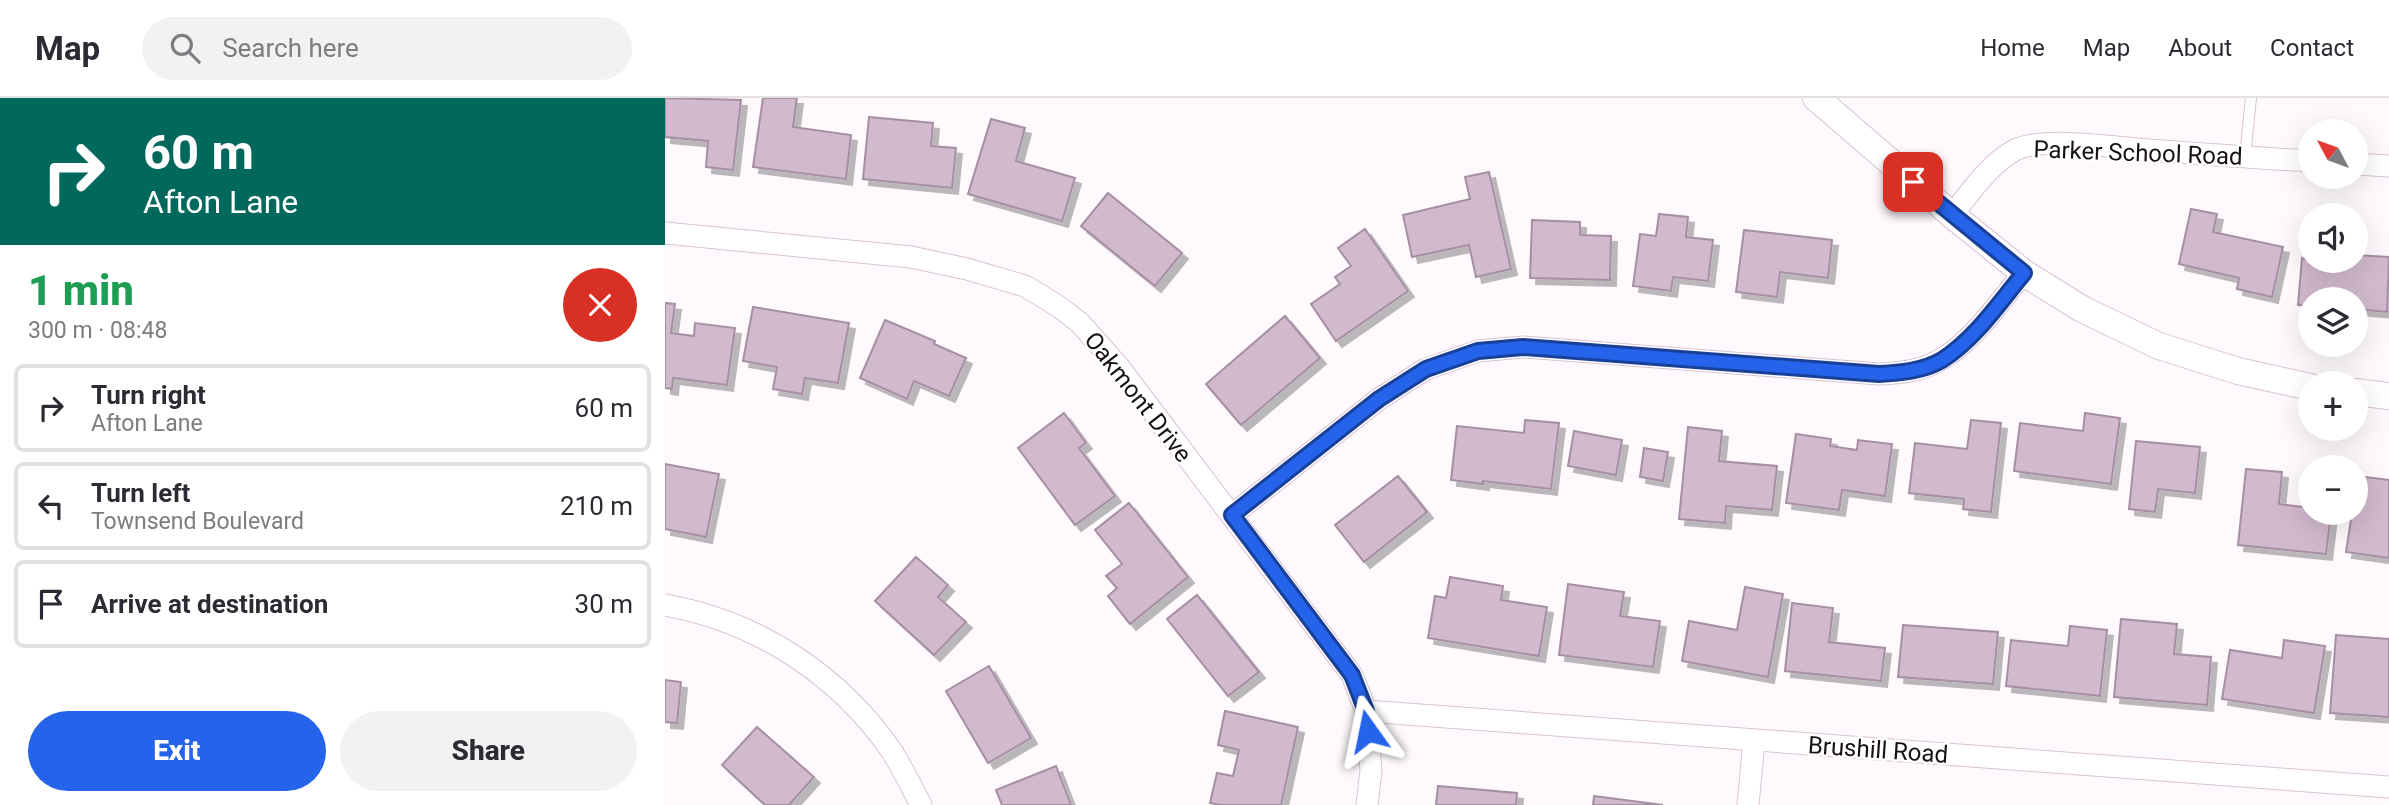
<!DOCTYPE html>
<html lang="en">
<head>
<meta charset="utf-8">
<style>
  body { margin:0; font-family:Roboto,sans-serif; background:#f2f2f3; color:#2b2b33; height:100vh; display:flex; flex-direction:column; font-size:26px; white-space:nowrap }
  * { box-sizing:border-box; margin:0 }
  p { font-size:23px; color:#7c7c81 }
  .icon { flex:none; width:38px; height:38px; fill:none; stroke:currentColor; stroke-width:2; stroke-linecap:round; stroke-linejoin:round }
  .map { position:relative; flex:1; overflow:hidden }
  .sheet { display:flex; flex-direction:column; background:#fff; width:665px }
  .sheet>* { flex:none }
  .hud { background:#00695c; color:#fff; overflow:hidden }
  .needle { width:46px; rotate:311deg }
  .controls { position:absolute; left:1633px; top:21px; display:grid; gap:14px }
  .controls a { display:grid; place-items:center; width:70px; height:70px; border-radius:50%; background:#fff; box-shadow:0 7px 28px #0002; font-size:35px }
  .pin { position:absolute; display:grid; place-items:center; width:60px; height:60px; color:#fff; margin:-30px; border-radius:14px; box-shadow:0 4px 10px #0006 }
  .me { position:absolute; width:77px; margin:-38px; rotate:348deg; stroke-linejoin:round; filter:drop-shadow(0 0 5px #0008) }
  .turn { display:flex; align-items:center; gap:24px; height:147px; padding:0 28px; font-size:32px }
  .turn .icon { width:91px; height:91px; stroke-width:2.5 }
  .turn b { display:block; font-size:49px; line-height:60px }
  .round { display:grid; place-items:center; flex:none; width:74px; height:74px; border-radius:37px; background:#f2f2f3 }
  .head { display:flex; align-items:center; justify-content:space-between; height:119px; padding:0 28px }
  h1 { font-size:42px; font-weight:800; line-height:52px; color:#1e9e55 }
  .action { display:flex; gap:14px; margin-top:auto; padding:14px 28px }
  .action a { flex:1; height:80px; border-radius:42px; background:#2563eb; color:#fff; font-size:28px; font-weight:800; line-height:80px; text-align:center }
  .action a+a { background:#f2f2f3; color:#2b2b33 }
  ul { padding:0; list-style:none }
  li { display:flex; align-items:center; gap:21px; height:88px; margin:0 14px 10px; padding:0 14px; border:4px solid #e1e1e2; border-radius:10px }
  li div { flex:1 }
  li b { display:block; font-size:26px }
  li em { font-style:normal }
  header { display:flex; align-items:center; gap:42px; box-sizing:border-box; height:98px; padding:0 35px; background:#fff; border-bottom:2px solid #e1e1e2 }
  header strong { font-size:33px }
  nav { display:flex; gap:38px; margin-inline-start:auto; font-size:24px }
  .search { width:490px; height:63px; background:#f2f2f3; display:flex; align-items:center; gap:18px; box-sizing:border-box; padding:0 24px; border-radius:38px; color:#7c7c81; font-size:26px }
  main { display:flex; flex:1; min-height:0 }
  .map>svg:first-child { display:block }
  .building { fill:#d1b9ce; stroke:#a68fa2; stroke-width:2; filter:url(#shadow) }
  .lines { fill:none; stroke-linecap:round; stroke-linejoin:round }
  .service-casing { stroke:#dac2d6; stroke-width:12 }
  .minor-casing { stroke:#dac2d6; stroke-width:23 }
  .tertiary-casing { stroke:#dac2d6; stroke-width:28 }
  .service { stroke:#fff; stroke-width:10 }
  .minor { stroke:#fff; stroke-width:21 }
  .tertiary { stroke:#fff; stroke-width:26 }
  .route-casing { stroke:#184099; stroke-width:18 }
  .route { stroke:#2563eb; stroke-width:12 }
  .labels { text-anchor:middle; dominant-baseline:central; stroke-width:5; stroke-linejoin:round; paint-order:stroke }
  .street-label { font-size:24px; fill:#181017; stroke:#fff }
</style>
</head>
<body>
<header>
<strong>Map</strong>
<div class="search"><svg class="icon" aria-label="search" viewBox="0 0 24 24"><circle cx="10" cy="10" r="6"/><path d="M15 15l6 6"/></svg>Search here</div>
<nav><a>Home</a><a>Map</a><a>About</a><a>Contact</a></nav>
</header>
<main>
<section class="sheet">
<div class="hud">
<div class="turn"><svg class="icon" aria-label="right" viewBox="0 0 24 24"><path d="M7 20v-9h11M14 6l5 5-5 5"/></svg><div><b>60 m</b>Afton Lane</div></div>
</div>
<div class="head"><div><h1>1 min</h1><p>300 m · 08:48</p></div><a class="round" style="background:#d93025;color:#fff"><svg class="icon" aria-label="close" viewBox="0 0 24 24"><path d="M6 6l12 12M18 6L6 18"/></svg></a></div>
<ul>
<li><svg class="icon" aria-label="right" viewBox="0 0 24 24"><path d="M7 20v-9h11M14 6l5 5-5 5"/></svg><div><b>Turn right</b><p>Afton Lane</p></div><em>60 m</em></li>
<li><svg class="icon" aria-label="left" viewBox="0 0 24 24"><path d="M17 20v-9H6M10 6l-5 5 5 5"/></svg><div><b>Turn left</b><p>Townsend Boulevard</p></div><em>210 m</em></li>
<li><svg class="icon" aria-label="arrive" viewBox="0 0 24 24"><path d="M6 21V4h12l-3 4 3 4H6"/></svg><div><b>Arrive at destination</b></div><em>30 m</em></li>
</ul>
<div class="action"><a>Exit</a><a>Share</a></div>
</section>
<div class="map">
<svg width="1724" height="707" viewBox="0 0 1724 707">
  <defs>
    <filter id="shadow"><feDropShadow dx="6" dy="6" stdDeviation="0" flood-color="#0004"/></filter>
  </defs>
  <rect width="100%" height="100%" fill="#fef9fd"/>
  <g class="building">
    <polygon points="0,0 76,2 68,72 41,69 43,43 0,39"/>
    <polygon points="98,0 132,0 128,29 186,37 181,81 88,69"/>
    <polygon points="204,19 268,25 266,48 291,50 287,90 198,81"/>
    <polygon points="326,21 360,30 351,63 410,80 397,123 303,96"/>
    <polygon points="824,74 846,171 811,179 804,147 747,159 738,117 805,101 800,79"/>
    <polygon points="443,95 517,155 490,188 416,128"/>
    <polygon points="1526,111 1552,116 1548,134 1618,149 1607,199 1572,191 1574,180 1514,166"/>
    <polygon points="994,116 1023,119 1021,139 1048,142 1043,183 1008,179 1006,193 968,188 975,136 991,138"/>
    <polygon points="867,122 915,124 915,137 946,138 945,182 865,180"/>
    <polygon points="700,131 743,193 671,243 646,206 675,186 670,179 686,168 673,150"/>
    <polygon points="1079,132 1167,142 1163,180 1115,174 1112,199 1071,194"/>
    <polygon points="1690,157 1724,159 1722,214 1690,211 1690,201 1645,201 1645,208 1633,207 1637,160 1645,163 1690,163"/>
    <polygon points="0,205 10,206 6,235 29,238 30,225 70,230 62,287 8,280 7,291 0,290"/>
    <polygon points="88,209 184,225 173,285 140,280 137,296 108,291 112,269 78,263"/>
    <polygon points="620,218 655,260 576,327 541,286"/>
    <polygon points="220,222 270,243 269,246 301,260 284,298 249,283 242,301 195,280"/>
    <polygon points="399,315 421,345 414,350 450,398 410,427 353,350"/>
    <polygon points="1420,315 1455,320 1446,386 1349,373 1355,325 1418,333"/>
    <polygon points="860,322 894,325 886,391 818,383 818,386 786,382 792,328 859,335"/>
    <polygon points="1306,322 1336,325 1326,414 1298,411 1299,401 1244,395 1250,345 1302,351"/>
    <polygon points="1023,329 1057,333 1054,363 1112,368 1107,412 1061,408 1060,425 1014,421"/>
    <polygon points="909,333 957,342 951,377 903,368"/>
    <polygon points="1131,336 1166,341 1165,348 1192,352 1193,342 1227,346 1220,398 1177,392 1174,412 1121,405"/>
    <polygon points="1471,343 1535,349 1530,395 1493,391 1490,414 1464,411"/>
    <polygon points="979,350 1003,354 998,383 975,379"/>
    <polygon points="0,366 54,376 41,439 0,431"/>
    <polygon points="1581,371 1617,374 1614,406 1645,410 1645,415 1666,415 1661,456 1573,447"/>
    <polygon points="733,378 762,414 699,464 670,427"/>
    <polygon points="1692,378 1724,382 1724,460 1681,454 1687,415 1690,415"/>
    <polygon points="464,405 523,479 465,526 443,498 452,490 441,478 457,466 430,432"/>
    <polygon points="251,459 283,487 273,499 301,524 269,557 210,503"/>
    <polygon points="785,479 838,488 836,502 882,509 874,558 763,540 770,498 781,500"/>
    <polygon points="903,486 959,494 955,518 995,523 988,569 894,557"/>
    <polygon points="1080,489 1118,496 1103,579 1017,563 1024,523 1072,532"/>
    <polygon points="532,497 594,574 563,598 502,521"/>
    <polygon points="1127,505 1168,510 1164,544 1220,550 1216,583 1120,573"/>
    <polygon points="1456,521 1512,526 1509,556 1546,559 1542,607 1449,599"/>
    <polygon points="1238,527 1333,534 1328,586 1233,579"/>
    <polygon points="1405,528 1442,532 1435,598 1341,588 1346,542 1403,548"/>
    <polygon points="1671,537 1724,541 1724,619 1665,615"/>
    <polygon points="1619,542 1660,548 1649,615 1557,601 1565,552 1617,560"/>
    <polygon points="324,568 366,640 323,665 281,593"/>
    <polygon points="0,582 16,584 12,625 0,624"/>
    <polygon points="560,613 633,629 616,707 556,707 545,705 552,675 568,678 574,652 553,647"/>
    <polygon points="92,629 149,679 124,707 100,707 57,667"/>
    <polygon points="391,668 406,707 337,707 331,692"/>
    <polygon points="773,688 852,695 851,707 771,707"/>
    <polygon points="929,698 998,707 928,707"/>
  </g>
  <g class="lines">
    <g class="service-casing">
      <polyline id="service" points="1580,59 1586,0"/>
    </g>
    <g class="minor-casing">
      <g id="minor">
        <polyline points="1690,66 1724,68"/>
        <path d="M1287,117C1305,95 1324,66 1350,52C1376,38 1452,50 1484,52C1537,56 1591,60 1645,63"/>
        <polyline points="0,135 246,159 302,171 360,188 393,208 415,225 454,269 687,577 701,613 706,673 702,707"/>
        <path d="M567,417L714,301L761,271L813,253L858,249L1214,276C1235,275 1258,273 1277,261C1310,241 1334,204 1359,175"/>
        <path d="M0,507C92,523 175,577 228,655C238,671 247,690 256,707"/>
        <polyline points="701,613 1724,689"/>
        <polyline points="1083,707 1089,643"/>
      </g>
    </g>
    <g class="tertiary-casing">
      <g id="tertiary">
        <polyline points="1151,0 1287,117 1359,175 1417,211 1494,248 1573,273 1645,289"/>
        <polyline points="1690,294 1724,298"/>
      </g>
    </g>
    <use href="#service" class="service"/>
    <use href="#minor" class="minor"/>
    <use href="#tertiary" class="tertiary"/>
  </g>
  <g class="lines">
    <g class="route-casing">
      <path id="route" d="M703,633L701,613L687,577L567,417L714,301L761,271L813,253L858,249L1214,276C1235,275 1258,273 1277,262C1310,241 1334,205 1359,175L1248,84"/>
    </g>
    <use href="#route" class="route"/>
  </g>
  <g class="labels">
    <g class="street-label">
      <text transform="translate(1473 55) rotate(2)">Parker School Road</text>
      <text transform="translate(473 299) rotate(52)">Oakmont Drive</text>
      <text transform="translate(1213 652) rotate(4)">Brushill Road</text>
    </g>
  </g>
</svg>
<div class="controls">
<a><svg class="needle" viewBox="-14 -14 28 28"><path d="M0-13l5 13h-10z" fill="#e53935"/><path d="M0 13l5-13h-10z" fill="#7c7c81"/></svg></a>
<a><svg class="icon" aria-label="sound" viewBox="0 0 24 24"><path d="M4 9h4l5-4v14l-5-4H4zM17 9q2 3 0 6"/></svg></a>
<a><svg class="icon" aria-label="layers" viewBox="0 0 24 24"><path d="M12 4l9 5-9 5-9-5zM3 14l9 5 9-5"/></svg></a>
<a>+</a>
<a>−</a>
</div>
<div class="pin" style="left:1248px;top:84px;background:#d93025"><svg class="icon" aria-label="arrive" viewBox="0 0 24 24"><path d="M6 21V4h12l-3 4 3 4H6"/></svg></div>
<svg class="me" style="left:703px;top:633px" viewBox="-20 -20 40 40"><path d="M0-17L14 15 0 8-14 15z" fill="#2563eb" stroke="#fff" stroke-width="4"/></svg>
</div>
</main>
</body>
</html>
